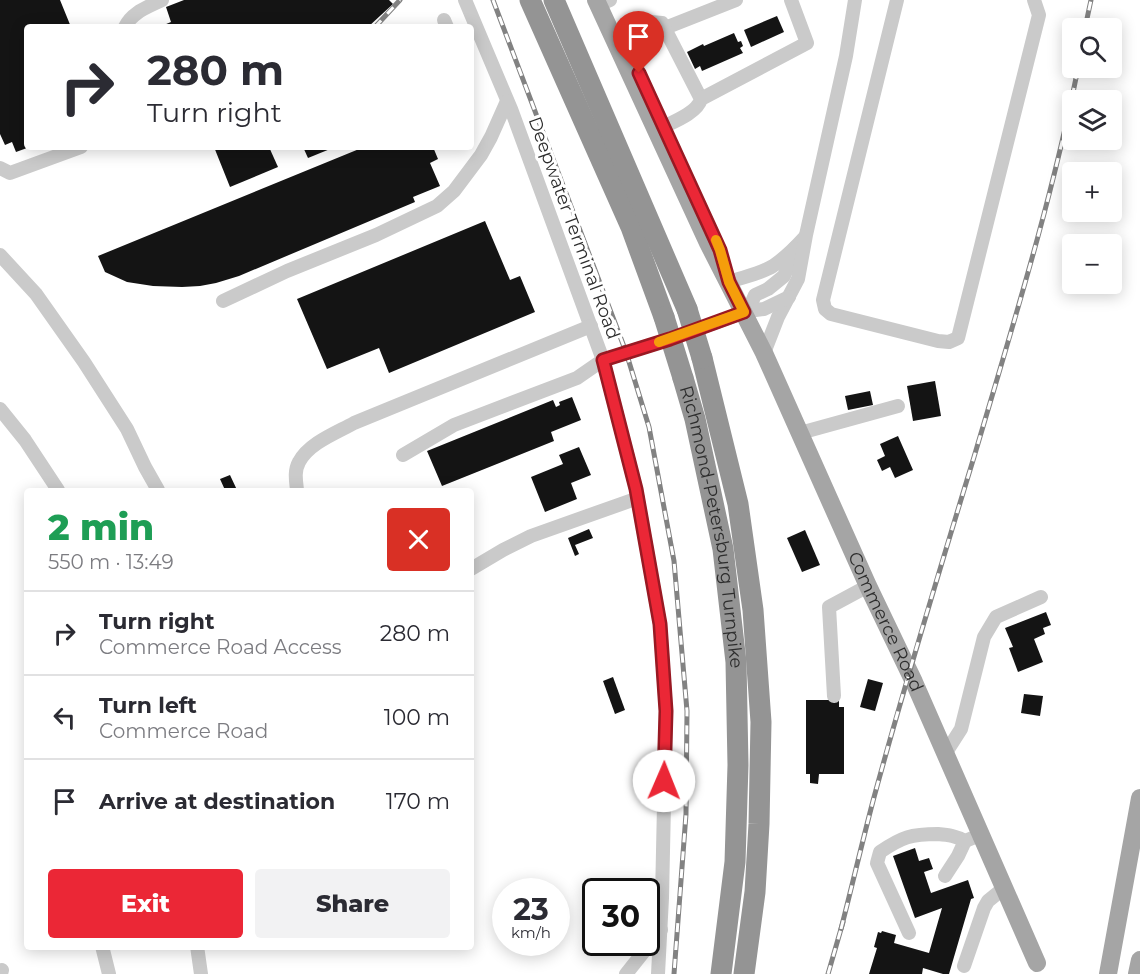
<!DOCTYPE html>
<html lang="en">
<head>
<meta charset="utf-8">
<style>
  body { margin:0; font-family:Montserrat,sans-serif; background:#f2f2f3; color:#2b2b33; height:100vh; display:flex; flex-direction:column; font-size:22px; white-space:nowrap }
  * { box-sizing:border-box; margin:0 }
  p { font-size:20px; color:#7c7c81 }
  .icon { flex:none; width:33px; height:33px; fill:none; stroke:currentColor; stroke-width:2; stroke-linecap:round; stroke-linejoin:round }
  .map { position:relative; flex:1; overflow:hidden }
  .sheet { position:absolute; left:24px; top:488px; width:450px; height:462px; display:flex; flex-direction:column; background:#fff; border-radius:6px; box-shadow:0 3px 15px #0003 }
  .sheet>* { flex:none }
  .top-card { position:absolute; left:24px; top:24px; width:450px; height:126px; border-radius:6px; box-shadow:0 3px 15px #0003; background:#fff; color:#2b2b33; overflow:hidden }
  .tools { position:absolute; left:1062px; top:18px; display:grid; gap:12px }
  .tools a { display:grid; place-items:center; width:60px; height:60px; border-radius:6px; background:#fff; box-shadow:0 3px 15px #0003; font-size:30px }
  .speed { position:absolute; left:492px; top:878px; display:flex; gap:12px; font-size:30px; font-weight:700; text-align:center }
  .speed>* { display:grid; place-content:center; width:78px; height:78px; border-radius:50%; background:#fff; box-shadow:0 3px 15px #0003; line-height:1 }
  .speed small { font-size:15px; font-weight:400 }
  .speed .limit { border:3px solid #111; border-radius:9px; background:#fff; color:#111 }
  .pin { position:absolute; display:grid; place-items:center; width:51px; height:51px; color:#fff; margin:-62px -26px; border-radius:50% 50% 50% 0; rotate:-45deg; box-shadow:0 0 6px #0007 }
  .pin .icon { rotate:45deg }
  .me { position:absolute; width:66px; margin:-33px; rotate:1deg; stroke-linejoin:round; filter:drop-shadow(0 0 4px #0008) }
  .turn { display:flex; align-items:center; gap:21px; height:126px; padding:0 24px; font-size:27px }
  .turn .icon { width:78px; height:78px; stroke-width:2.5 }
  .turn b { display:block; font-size:42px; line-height:51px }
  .round { display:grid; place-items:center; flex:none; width:63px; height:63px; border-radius:6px; background:#f2f2f3 }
  .overview { display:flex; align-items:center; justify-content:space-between; height:102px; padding:0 24px }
  h1 { font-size:36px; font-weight:800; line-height:45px; color:#1e9e55 }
  .cta { display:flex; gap:12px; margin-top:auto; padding:12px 24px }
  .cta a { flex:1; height:69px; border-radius:6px; background:#eb2736; color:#fff; font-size:24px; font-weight:800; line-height:69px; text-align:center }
  .cta a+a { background:#f2f2f3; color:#2b2b33 }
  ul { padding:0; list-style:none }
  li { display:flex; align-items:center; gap:18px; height:84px; padding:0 24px; border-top:2px solid #e1e1e2 }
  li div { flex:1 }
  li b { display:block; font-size:22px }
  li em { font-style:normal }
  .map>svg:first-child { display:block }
  .building { fill:#141414 }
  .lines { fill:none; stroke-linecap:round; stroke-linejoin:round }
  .minor { stroke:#cacaca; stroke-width:14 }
  .major { stroke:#a5a5a5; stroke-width:18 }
  .highway { stroke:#949494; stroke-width:21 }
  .rail-casing { stroke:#828282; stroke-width:5 }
  .rail { stroke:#fff; stroke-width:3; stroke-dasharray:9; stroke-linecap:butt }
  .highway-bridge { stroke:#949494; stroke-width:21 }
  .route-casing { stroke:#991923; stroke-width:15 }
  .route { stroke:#eb2736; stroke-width:10 }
  .slow { stroke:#f59e0b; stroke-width:10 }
  .labels { text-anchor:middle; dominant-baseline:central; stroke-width:6; stroke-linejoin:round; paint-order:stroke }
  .street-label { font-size:18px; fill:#2d2d2d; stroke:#fff }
</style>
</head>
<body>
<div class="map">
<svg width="1140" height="974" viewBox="0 0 1140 974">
  <rect width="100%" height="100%" fill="#fff"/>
  <g class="building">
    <polygon points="0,0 60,0 71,27 27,27 27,148 16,152 12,142 5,145 0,134"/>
    <polygon points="184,0 389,0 393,4 368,27 159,27 171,22 166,7"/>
    <polygon points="777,16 784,32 751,47 744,30"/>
    <polygon points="734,33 738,42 741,41 743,46 740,48 743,53 702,71 700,66 695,69 687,52 703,44 704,46"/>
    <polygon points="214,147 269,147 278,167 230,187"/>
    <polygon points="303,147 335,147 308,158"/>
    <polygon points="364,147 433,147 438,159 430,163 440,186 413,197 415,202 239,276 216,283 200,286 182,287 153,286 127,282 105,272 98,256"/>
    <polygon points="485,221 510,280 520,276 535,312 389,373 379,348 327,369 297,299"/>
    <polygon points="935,381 941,416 913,421 907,386"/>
    <polygon points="870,391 873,405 848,410 845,396"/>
    <polygon points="572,397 581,420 551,432 554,441 442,486 427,451 553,400 556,407 560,405 559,402"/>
    <polygon points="898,436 913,470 895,478 890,467 882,471 877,460 885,456 880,444"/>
    <polygon points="579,447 591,475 571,483 577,499 545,512 531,477 563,464 559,455"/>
    <polygon points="230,475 237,490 225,490 220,479"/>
    <polygon points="589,529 593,538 575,545 579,554 575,556 568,538"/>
    <polygon points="805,530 820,565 802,572 787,538"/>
    <polygon points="1046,612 1051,625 1043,628 1045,634 1034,639 1043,662 1018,672 1009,648 1013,647 1005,628"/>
    <polygon points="613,677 625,710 615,714 603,681"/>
    <polygon points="868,679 883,683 875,711 860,707"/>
    <polygon points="1024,694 1043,696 1040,716 1021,713"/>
    <polygon points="806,700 839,700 839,707 844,707 844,774 819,774 818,784 810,783 810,774 806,774"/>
    <polygon points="915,848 919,861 929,858 933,869 924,872 931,893 968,880 974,898 971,899 949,974 943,974 923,968 922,974 869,974 877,948 874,947 878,932 881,933 882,931 896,935 894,943 929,953 942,908 915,918 893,856"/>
  </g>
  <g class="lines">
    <g class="minor">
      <polyline points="465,0 511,109 603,360 636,489 660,624 666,711 662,898 658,974"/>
      <polyline points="897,0 823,300 825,309 831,314 938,341 949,342 958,338 1039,15 1034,0"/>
      <polyline points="598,5 610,0"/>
      <polyline points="444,20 447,27"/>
      <path d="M125,27C132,12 148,7 162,0"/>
      <polyline points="665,28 736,0"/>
      <path d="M614,38L651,22L662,23L701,99C697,114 670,123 657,130"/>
      <polyline points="701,99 807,43 791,0"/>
      <polyline points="0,168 10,173 81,147"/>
      <polyline points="0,255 36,294 84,362 127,429 145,467 158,490"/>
      <path d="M729,282C743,277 760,274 773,266C785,258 796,247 805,237"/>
      <polyline points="223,301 287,271 376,235 437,206 454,191 481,155 491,137 507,101"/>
      <polyline points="748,311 755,295 768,289 784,276 795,248"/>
      <polyline points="764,353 778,317 798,279 806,235 846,56 855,0"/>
      <polyline points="0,409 25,440 58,490"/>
      <polyline points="800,433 898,406"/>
      <polyline points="403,455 454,425 577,378 603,360 670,339 748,311 764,309 789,297"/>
      <path d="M297,490C296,481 294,471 299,462C309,443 336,433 354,423L591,326"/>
      <polyline points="471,569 503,550 531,536 638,498"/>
      <polyline points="834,696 829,607 868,586"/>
      <polyline points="945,754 961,729 984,637 996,617 1041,597"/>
      <polyline points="945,876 958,856 965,841"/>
      <path d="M909,933L877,863L880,852C902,837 911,834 938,834C949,835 956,836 965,841L980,835"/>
      <polyline points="102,946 109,974"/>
      <polyline points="197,946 201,974"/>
      <polyline points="964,966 984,908 988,901 1004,888"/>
      <polyline points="1,974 2,970"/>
      <polyline points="626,974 661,930"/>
    </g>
    <g class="major">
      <path id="s1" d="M596,0L708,243L764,353L868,586L914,682L1037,963"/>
      <polyline points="1108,974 1140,798"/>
      <polyline points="1137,974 1140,960"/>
    </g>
    <g class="highway">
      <polyline points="530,0 631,227 664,317"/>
      <polyline points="554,0 687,309"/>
      <polyline points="702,358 738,504 753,610 761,722 759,824 755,892 744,974"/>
      <path id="s2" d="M683,378L695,419L723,549L736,662L738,765L735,862L721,974"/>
    </g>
    <g class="rail-casing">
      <g id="rail">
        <polyline points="493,0 626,352 649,427 674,561 687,711 686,814 674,974"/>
        <polyline points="375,27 400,0"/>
        <polyline points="1085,28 1091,0"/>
        <path d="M841,929C852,886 862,843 873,801C904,686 939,572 974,457C1012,328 1052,200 1078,68"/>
        <polyline points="828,974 843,922"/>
      </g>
    </g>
    <use href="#rail" class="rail"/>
    <g class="highway-bridge">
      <polyline points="687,309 702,358"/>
      <polyline points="664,317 683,378"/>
    </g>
  </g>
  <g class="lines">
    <g class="route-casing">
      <polyline id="route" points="639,73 720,250 729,282 744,312 670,339 603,360 636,489 660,624 666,711 664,781"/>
    </g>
    <use href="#route" class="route"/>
    <polyline class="slow" points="659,342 744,312 729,282 720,250 716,240"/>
  </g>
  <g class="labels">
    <g class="street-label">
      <text transform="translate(574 228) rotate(70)">Deepwater Terminal Road</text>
      <text stroke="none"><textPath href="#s2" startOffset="152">Richmond-Petersburg Turnpike</textPath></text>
      <text stroke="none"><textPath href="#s1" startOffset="686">Commerce Road</textPath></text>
    </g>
  </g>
</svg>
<div class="tools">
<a><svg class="icon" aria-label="search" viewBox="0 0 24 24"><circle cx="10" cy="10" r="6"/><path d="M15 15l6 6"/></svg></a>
<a><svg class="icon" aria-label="layers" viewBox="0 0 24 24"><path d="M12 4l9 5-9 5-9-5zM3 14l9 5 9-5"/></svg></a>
<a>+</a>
<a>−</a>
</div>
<div class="speed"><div>23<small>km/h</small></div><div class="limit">30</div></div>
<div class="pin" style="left:639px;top:73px;background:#d93025"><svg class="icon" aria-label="arrive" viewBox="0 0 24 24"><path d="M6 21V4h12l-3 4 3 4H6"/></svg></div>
<svg class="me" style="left:664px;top:781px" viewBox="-20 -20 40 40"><circle r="19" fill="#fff"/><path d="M0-13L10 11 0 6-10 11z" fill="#eb2736"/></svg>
<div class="top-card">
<div class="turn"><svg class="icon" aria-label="right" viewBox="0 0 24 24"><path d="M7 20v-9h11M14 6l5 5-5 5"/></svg><div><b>280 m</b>Turn right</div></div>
</div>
<section class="sheet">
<div class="overview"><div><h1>2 min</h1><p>550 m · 13:49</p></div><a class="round" style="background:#d93025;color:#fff"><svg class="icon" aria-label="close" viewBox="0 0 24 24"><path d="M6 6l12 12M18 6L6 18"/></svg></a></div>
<ul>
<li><svg class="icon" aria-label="right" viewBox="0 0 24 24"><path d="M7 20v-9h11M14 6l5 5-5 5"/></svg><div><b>Turn right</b><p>Commerce Road Access</p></div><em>280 m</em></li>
<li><svg class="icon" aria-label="left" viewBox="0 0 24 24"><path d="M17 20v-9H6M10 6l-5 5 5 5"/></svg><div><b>Turn left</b><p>Commerce Road</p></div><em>100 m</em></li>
<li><svg class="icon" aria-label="arrive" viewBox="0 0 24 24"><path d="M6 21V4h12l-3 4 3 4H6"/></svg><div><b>Arrive at destination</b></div><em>170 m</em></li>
</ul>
<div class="cta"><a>Exit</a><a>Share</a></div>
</section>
</div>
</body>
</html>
